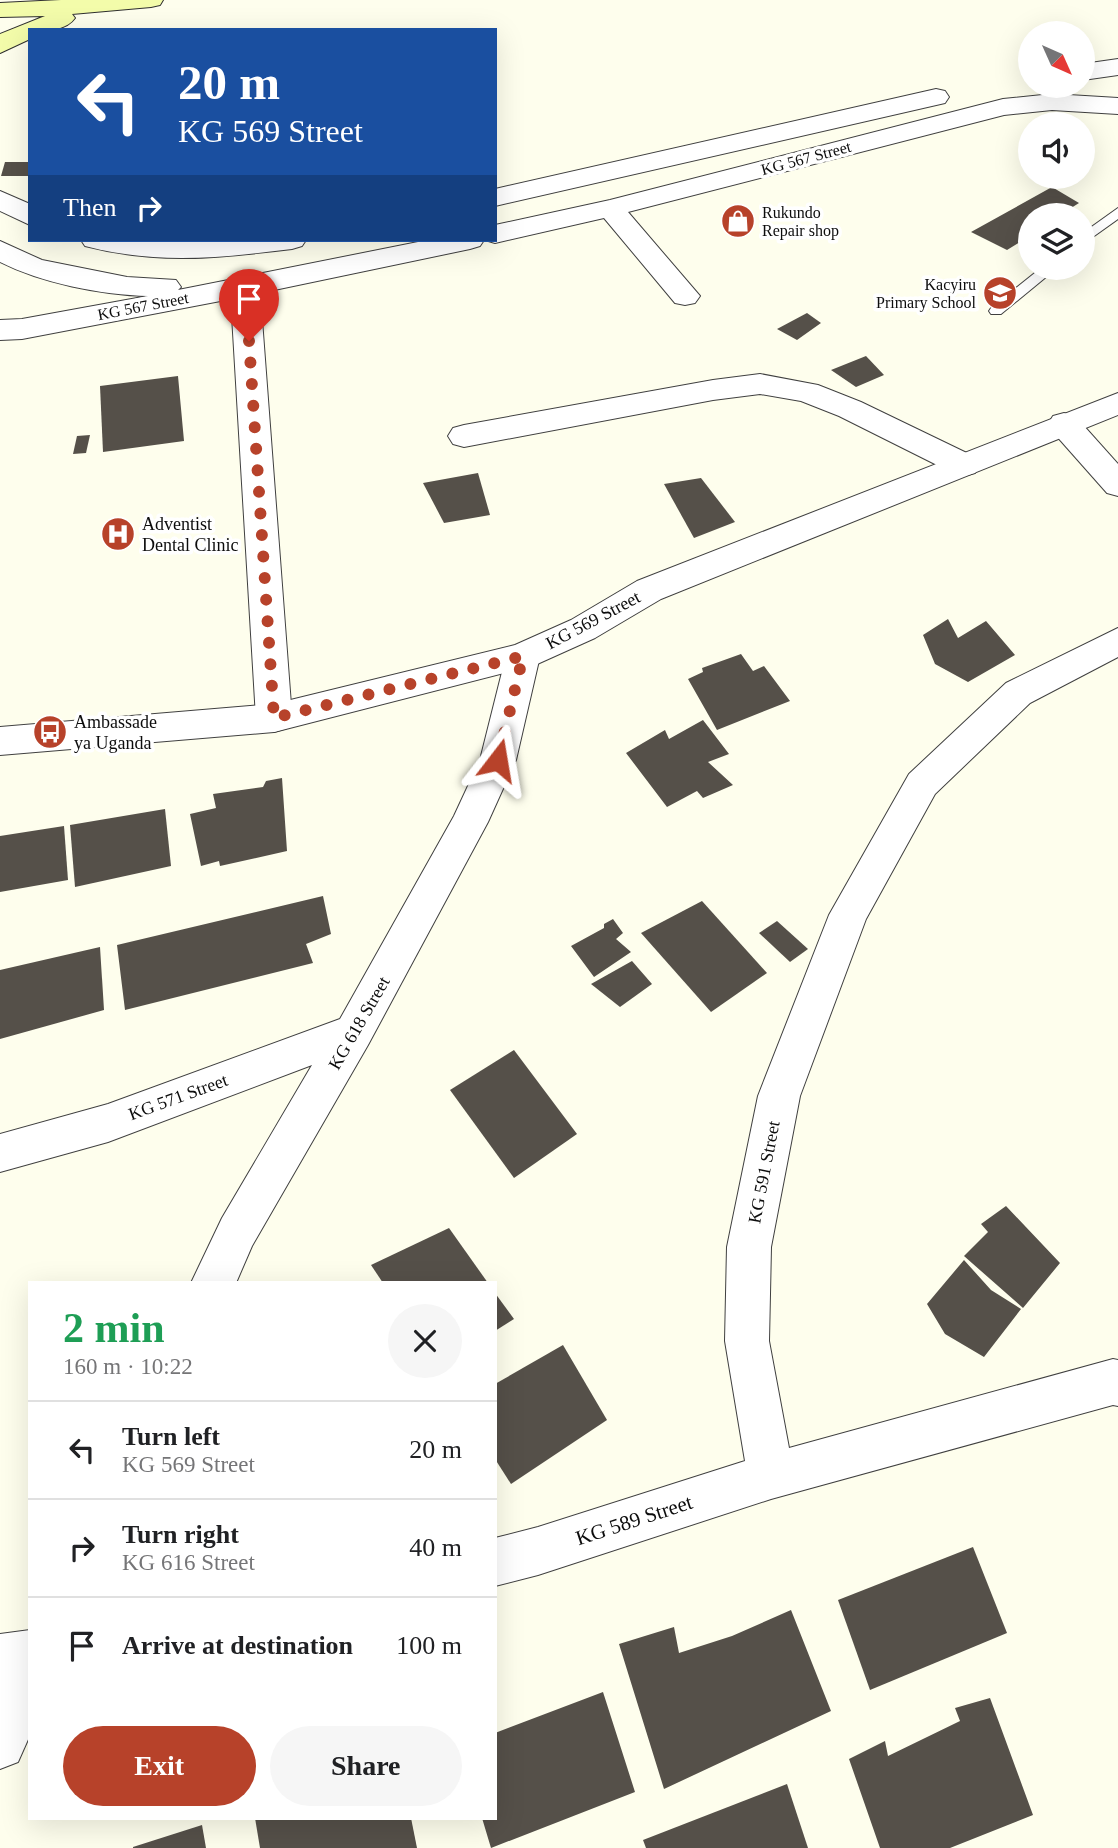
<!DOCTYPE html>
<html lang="en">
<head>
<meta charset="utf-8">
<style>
  body { margin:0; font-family:"Times New Roman",serif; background:#f6f6f6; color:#202124; height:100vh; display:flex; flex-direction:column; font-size:26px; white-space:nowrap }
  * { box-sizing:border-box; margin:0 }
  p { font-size:23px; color:#757577 }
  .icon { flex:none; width:38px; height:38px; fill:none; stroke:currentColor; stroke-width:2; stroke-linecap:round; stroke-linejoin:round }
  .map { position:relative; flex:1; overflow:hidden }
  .sheet { position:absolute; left:28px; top:1281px; width:469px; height:539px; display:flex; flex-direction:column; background:#fff; border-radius:0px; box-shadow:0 7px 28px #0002 }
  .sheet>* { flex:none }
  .banner { position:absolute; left:28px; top:28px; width:469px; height:214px; border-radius:0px; box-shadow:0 7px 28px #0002; background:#1a4fa0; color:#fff; overflow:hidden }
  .needle { width:46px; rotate:135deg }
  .buttons { position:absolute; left:1018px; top:21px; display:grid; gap:14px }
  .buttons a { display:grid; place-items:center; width:77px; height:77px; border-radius:50%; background:#fff; box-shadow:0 7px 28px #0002; font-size:35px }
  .pin { position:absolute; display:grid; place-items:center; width:60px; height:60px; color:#fff; margin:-72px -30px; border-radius:50% 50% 50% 0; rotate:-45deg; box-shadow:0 0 7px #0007 }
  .pin .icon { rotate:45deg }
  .me { position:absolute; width:77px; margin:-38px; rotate:14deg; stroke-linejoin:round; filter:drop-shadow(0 0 5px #0008) }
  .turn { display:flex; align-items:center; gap:24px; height:147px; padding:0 35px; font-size:32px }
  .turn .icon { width:91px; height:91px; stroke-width:2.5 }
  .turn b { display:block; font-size:49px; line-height:60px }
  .then { display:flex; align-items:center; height:66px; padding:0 35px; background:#0003; gap:14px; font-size:26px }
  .round { display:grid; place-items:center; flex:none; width:74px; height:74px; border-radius:37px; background:#f6f6f6 }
  .headline { display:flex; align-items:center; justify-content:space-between; height:119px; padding:0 35px }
  h1 { font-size:42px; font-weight:600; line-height:52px; color:#1e9e55 }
  .action { display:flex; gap:14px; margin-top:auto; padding:14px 35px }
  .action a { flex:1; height:80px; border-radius:42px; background:#b7422a; color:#fff; font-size:28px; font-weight:600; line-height:80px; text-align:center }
  .action a+a { background:#f6f6f6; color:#202124 }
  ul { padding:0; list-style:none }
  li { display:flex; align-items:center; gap:21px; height:98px; padding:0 35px; border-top:2px solid #e0e0e0 }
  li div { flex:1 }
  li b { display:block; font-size:26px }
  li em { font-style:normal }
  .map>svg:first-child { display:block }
  .building { fill:#555049 }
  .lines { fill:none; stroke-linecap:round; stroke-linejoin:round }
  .service-casing { stroke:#404040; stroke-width:2 }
  .minor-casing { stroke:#404040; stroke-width:2 }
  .tertiary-casing { stroke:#404040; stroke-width:2 }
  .secondary-casing { stroke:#2f2f2f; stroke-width:2 }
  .service { fill:#fff; fill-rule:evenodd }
  .minor { fill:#fff; fill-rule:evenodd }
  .tertiary { fill:#fff; fill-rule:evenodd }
  .secondary { fill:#f3fcaa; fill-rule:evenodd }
  .route { stroke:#b7422a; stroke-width:12; stroke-dasharray:0 21.6 }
  .labels { text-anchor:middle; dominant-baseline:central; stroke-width:7; stroke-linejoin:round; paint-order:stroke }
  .far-street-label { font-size:16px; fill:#0d0d0d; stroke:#fff }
  .far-poi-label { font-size:16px; fill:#0d0d0d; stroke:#fff; text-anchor:start }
  .poi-label { font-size:18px; fill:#0d0d0d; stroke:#fff; text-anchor:start }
  .street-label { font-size:18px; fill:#0d0d0d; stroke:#fff }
  .near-street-label { font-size:21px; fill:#0d0d0d; stroke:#fff }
</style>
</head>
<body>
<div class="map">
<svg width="1118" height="1848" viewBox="0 0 1118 1848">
  <rect width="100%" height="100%" fill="#fefeed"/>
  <g class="building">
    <polygon points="5,162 30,162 30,176 1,176"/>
    <polygon points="1052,187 1079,203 1060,215 1031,215 1031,235 1007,250 971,232"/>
    <polygon points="807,313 821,323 797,340 777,329"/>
    <polygon points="866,356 884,375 856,387 831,370"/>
    <polygon points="178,376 184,441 103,452 100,386"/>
    <polygon points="90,435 86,453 73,454 77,436"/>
    <polygon points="478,473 490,515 444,523 423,483"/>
    <polygon points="701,478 735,522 694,538 664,484"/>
    <polygon points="948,619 958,638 986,621 1015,655 968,682 935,664 923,635"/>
    <polygon points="741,654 753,671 764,666 790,701 717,730 688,679 703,672 702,668"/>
    <polygon points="703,720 729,754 708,762 733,785 703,798 697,791 667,807 626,753 665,730 669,739"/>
    <polygon points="282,778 287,851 220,866 219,861 201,866 190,814 216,808 213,794 263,787 266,781"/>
    <polygon points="165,809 171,866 75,887 70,825"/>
    <polygon points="64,826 68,880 0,892 0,836"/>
    <polygon points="323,896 331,934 306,944 313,963 125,1010 117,945"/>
    <polygon points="702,901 767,973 711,1012 641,933"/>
    <polygon points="613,919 623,933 616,939 631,952 594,977 571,946 604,928 604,924"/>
    <polygon points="777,921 808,949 790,962 759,933"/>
    <polygon points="100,947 104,1010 0,1039 0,970"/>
    <polygon points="632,961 652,984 620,1007 591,984"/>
    <polygon points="514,1050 577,1134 514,1178 450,1090"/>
    <polygon points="1006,1206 1060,1263 1023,1308 964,1256 988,1232 981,1224"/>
    <polygon points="449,1228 488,1283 383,1283 371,1265"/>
    <polygon points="964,1260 991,1290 1021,1309 984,1357 945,1334 927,1304"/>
    <polygon points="495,1293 514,1319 495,1331"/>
    <polygon points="563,1345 607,1420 511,1484 495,1459 495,1384"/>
    <polygon points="973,1547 1007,1633 870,1690 838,1600"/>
    <polygon points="791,1610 831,1711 664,1789 619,1644 674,1627 679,1653 732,1636"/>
    <polygon points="603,1692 635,1792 491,1848 482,1818 495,1818 495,1733"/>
    <polygon points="990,1698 1033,1815 950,1848 880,1848 849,1759 885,1741 888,1756 960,1721 955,1708"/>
    <polygon points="787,1784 808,1848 646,1848 643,1840"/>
    <polygon points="255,1818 411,1818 417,1848 260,1848"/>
    <polygon points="202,1825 206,1848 133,1848 133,1847"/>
  </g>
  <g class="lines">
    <g class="service-casing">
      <g id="service">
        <polygon points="1118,208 1118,219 1083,244 1083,233"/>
        <polygon points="1041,268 1057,268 1001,314 991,314 989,311 991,308"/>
      </g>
    </g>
    <g class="minor-casing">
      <g id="minor">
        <polygon points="1118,59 1118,75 1083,80 1083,64"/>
        <polygon points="936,89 945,91 949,97 945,103 495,206 495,189"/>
        <polygon points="1052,94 1118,98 1118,114 1052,110 1004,115 628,212 700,296 695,303 685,305 675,303 604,218 495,243 485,240 495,240 495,225 610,200 1003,99"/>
        <polygon points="0,191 30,204 30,225 0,211"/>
        <path d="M81,240H306L302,246L292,249C219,258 158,265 85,246Z"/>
        <path d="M428,240H484L480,246L470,249L260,293L292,718L287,728L274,732L261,728L256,718L231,299L22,339L0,340V320L22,319L148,296C102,295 41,283 0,262V241L42,260L127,277L176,280L181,287L178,290Z"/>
        <polygon points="760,374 818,385 861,402 975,457 980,465 975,473 964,476 953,473 839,416 801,401 760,394 713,400 464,447 453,444 448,436 453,428 464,425 713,380"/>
        <polygon points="1064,413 1075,416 1118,464 1118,496 1107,493 1053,432 1048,424 1053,416"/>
        <polygon points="1118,628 1118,657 1030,703 935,794 866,919 800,1096 771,1247 769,1341 789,1448 1113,1359 1118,1360 1118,1406 1113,1405 771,1499 538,1575 495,1586 495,1538 538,1527 745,1461 725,1341 727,1247 758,1096 829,915 909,774 1006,683"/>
        <polygon points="523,643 535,647 540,656 516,760 488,822 368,1045 252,1246 236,1283 191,1283 222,1218 312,1065 108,1142 0,1172 0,1134 108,1104 340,1019 454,816 480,760 506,656 511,647"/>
        <polygon points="30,1630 30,1735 18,1762 0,1769 0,1634"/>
      </g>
    </g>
    <g class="tertiary-casing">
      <polygon id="tertiary" points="1118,393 1118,415 661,599 595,638 535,665 274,732 0,755 0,727 274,704 515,645 571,620 637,581"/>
    </g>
    <g class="secondary-casing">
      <path id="secondary" d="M61,0H163L160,5L151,7L72,14L75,18C65,32 45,30 30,30V39L0,53V34L45,16L0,17V3Z"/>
    </g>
    <use href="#service" class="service"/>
    <use href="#minor" class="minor"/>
    <use href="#tertiary" class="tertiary"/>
    <use href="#secondary" class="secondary"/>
  </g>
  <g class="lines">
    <polyline class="route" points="249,341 274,718 523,656 498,760"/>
  </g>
  <defs>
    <g id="shop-disc" transform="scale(1.75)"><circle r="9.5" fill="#b7422a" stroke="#fff"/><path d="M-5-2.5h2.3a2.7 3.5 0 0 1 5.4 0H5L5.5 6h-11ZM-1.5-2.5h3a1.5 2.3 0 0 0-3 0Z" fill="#fff"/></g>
    <g id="school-disc" transform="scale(1.75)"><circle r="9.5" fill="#b7422a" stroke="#fff"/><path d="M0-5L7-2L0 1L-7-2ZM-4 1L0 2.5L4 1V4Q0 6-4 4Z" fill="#fff"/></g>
    <g id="hospital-disc" transform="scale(1.75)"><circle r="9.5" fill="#b7422a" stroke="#fff"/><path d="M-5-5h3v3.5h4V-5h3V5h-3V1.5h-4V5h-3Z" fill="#fff"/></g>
    <g id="bus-disc" transform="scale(1.75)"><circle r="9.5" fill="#b7422a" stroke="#fff"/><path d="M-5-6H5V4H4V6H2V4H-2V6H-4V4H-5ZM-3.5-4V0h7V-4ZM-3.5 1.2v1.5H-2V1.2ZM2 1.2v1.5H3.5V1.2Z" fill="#fff"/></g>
  </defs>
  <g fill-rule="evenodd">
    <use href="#shop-disc" x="738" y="221"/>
    <use href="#school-disc" x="1000" y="293"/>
    <use href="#hospital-disc" x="118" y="534"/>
    <use href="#bus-disc" x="50" y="732"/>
  </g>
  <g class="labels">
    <g class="far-street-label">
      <text transform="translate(806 158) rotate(-15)">KG 567 Street</text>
      <text transform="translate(143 306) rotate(-11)">KG 567 Street</text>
    </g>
    <g class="far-poi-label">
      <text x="762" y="212">Rukundo<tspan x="762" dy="18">Repair shop</tspan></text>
      <text x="976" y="284" text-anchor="end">Kacyiru<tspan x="976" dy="18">Primary School</tspan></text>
    </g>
    <g class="poi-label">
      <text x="142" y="524">Adventist<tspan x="142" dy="21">Dental Clinic</tspan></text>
      <text x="74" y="722">Ambassade<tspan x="74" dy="21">ya Uganda</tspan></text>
    </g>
    <g class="street-label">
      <text transform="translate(593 620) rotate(-28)">KG 569 Street</text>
      <text transform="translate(359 1023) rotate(-60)">KG 618 Street</text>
      <text transform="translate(178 1097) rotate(-20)">KG 571 Street</text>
      <text transform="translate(764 1172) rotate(-79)">KG 591 Street</text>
    </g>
    <g class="near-street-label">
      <text transform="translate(634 1520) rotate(-18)">KG 589 Street</text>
    </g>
  </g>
</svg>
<div class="buttons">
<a><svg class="needle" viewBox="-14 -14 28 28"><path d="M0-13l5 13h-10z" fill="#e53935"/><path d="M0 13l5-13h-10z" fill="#757577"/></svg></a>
<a><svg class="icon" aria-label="sound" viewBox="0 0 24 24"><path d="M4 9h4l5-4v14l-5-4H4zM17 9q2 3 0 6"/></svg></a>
<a><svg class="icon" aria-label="layers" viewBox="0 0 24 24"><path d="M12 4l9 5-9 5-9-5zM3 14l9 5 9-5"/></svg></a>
</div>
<div class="pin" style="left:249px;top:341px;background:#d93025"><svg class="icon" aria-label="arrive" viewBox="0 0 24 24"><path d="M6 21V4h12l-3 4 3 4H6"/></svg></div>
<svg class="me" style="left:498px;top:760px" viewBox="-20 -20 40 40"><path d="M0-17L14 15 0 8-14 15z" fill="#b7422a" stroke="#fff" stroke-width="4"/></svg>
<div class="banner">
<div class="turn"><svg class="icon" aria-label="left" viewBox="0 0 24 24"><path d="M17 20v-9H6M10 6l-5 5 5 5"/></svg><div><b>20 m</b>KG 569 Street</div></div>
<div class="then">Then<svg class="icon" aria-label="right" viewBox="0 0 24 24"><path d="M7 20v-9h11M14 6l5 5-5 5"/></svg></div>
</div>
<section class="sheet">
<div class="headline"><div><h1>2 min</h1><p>160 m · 10:22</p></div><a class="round"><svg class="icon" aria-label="close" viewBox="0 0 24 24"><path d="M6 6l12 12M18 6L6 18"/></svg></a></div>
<ul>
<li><svg class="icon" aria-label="left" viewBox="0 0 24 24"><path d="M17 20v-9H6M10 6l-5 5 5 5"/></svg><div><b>Turn left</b><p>KG 569 Street</p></div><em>20 m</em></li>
<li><svg class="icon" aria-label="right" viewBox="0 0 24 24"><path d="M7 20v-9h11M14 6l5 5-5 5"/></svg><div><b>Turn right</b><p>KG 616 Street</p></div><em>40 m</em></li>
<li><svg class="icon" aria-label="arrive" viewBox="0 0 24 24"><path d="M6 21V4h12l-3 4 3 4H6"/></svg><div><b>Arrive at destination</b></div><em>100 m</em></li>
</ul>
<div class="action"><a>Exit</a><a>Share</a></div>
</section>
</div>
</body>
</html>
